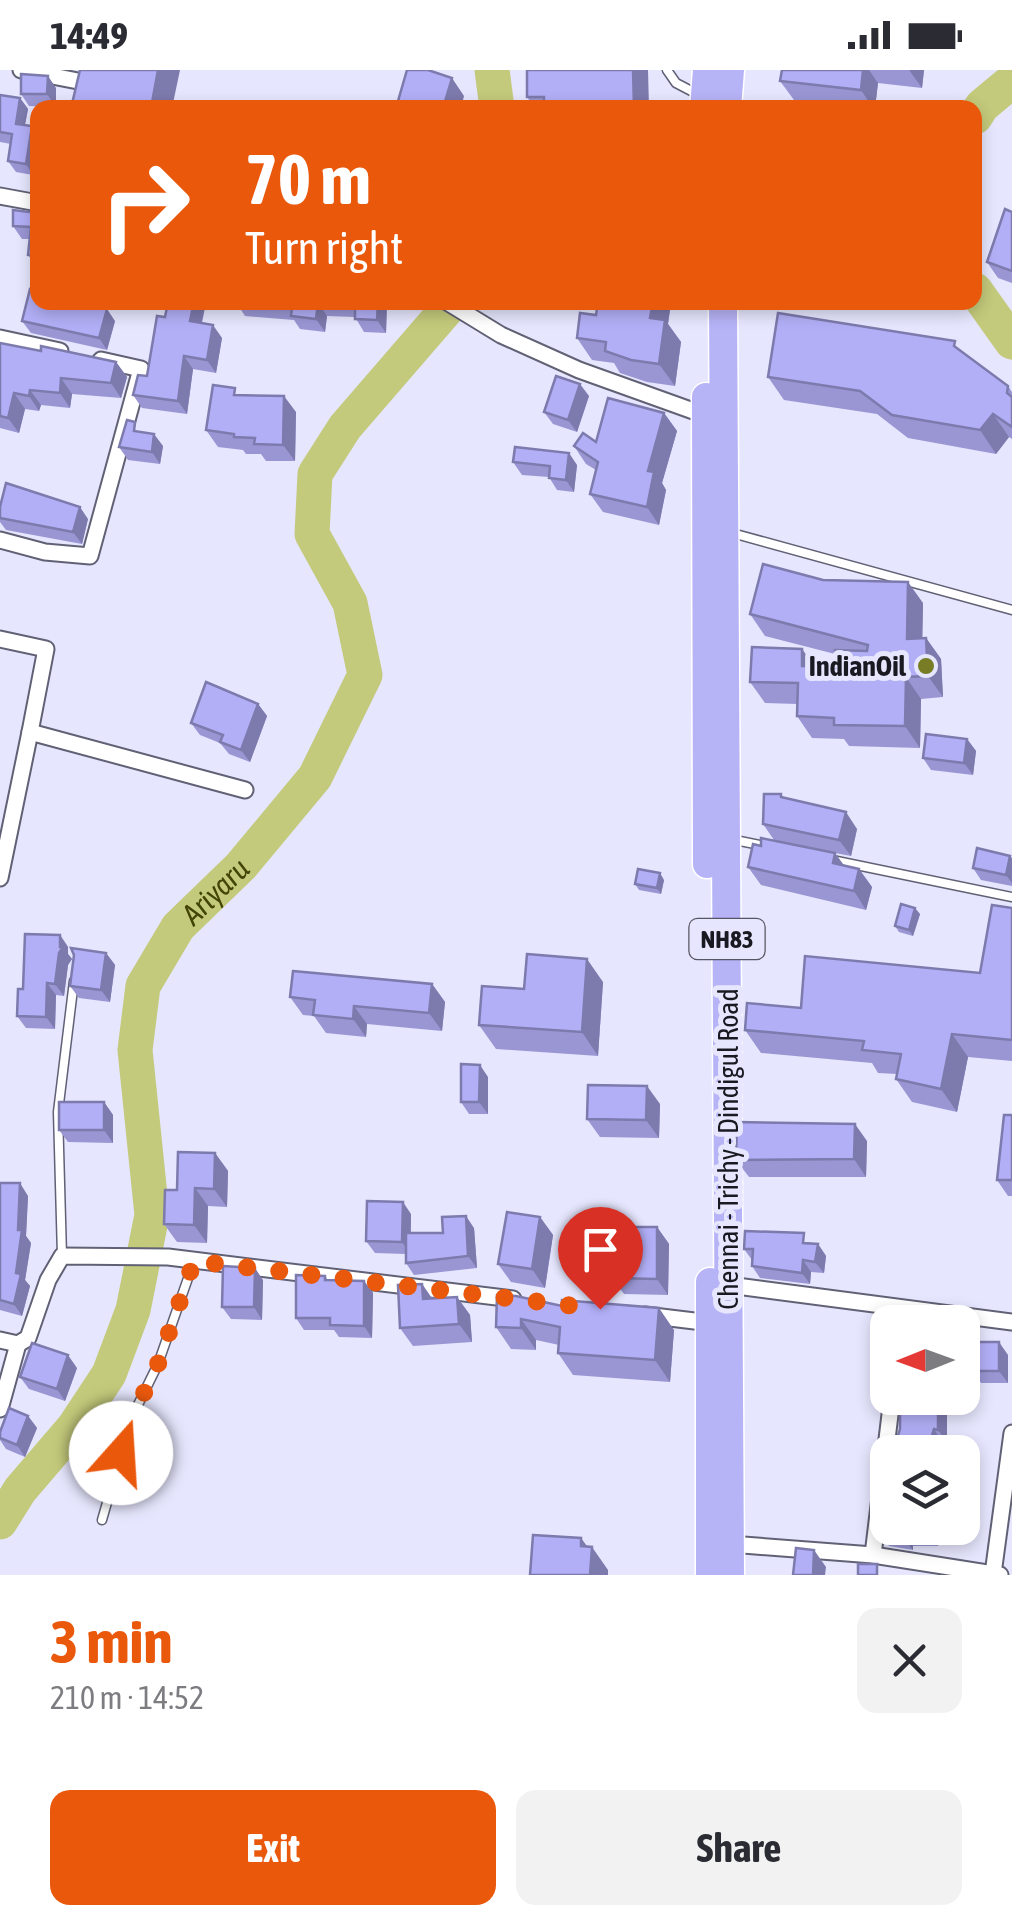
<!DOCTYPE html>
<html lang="en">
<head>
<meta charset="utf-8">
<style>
  body { margin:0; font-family:"Asap Condensed",sans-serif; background:#f2f2f3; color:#2b2b33; height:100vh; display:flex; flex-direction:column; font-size:38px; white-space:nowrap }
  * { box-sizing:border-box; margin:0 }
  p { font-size:32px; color:#7c7c81 }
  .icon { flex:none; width:55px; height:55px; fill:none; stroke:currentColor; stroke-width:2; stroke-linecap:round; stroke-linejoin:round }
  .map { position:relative; height:1505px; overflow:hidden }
  .sheet { display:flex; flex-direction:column; background:#fff; flex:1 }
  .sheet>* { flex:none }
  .guide { position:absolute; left:30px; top:30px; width:952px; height:210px; border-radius:20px; box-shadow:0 5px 15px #0003; background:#ea580c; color:#fff; overflow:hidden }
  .needle { width:65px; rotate:269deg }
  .controls { position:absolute; left:870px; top:1235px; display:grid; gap:20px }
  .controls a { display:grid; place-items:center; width:110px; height:110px; border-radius:20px; background:#fff; box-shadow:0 5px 15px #0003; font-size:50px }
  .pin { position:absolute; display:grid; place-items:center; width:85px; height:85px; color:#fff; margin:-102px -42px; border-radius:50% 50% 50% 0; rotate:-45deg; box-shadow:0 0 10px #0007 }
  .pin .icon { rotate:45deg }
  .me { position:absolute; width:110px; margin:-55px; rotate:19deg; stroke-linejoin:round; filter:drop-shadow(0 0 8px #0008) }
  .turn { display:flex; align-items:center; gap:35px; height:210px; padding:0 50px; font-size:45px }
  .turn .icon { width:130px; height:130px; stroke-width:2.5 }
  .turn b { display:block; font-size:70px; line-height:85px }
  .round { display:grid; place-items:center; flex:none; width:105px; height:105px; border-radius:20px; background:#f2f2f3 }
  .headline { display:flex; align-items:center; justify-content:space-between; height:170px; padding:0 50px }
  h1 { font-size:60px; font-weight:700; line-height:75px; color:#ea580c }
  .cta { display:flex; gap:20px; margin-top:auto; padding:20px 50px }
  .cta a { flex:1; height:115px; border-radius:20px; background:#ea580c; color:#fff; font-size:40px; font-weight:700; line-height:115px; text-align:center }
  .cta a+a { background:#f2f2f3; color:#2b2b33 }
  .status { display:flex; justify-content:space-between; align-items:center; height:70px; padding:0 50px; background:#fff; direction:ltr }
  .status svg { height:28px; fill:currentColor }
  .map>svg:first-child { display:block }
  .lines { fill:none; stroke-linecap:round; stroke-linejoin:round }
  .river { stroke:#c4ca7b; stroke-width:35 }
  .lane-casing { stroke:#616175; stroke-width:11 }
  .street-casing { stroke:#616175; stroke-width:19 }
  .highway-casing { stroke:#fff; stroke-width:31 }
  .lane { stroke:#fff; stroke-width:8 }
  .street { stroke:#fff; stroke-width:15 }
  .highway { stroke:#b7b3f7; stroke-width:28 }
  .wall { fill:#9a96d4 }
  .shaded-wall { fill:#7d7aad }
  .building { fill:#b3aff7; stroke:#7d7aad; stroke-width:2.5 }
  .route { stroke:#ea580c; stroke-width:18; stroke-dasharray:0 32.4 }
  .poi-dot { fill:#777c25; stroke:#e6e6fe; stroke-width:4 }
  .labels { text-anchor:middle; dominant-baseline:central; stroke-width:10; stroke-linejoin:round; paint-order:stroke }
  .shield { fill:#e6e6fe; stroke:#565663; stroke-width:2.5 }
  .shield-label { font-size:25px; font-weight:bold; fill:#191921 }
  .poi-label { font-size:28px; font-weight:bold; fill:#191921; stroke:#e6e6fe; text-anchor:end }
  .street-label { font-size:28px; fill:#191921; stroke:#e6e6fe }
  .water-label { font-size:30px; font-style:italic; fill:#434506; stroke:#e6e6fe }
</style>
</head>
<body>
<div class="status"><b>14:49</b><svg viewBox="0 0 49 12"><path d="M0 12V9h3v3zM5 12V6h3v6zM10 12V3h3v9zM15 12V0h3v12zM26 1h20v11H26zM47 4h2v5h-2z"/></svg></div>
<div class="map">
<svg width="1012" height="1505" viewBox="0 0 1012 1505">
  <rect width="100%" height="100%" fill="#e6e6fe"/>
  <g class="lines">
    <g class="river">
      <polyline points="492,0 497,38"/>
      <polyline points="975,47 982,36 1012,11"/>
      <polyline points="975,220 1012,272"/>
      <path id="s1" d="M0,1452L20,1420L74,1357L109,1304L133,1240L152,1145L135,980L143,916L178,857L241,796L315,707L365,605L350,533L312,464L315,404L345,357L453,232"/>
    </g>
    <g class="lane-casing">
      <g id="lane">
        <polyline points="667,0 676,13 699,25"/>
        <polyline points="732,463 1012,540"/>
        <polyline points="730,769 770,777"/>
        <polyline points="832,790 1012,827"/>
        <polyline points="62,1186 58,1042 74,911"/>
        <polyline points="102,1450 131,1349 158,1294 194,1191"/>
      </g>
    </g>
    <g class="street-casing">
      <g id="street">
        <polyline points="21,0 83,12"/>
        <polyline points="0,126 38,133"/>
        <polyline points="447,232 501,265 579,300 710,347"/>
        <polyline points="0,268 60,281"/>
        <polyline points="0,470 45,482 90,486 141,299 101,290"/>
        <polyline points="0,569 46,579 30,662 245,720"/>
        <polyline points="0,808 30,662"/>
        <polyline points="729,1215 1012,1252"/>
        <polyline points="645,1245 711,1253"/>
        <polyline points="0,1270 18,1274 28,1268 48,1210 62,1186 168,1187 513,1229"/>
        <polyline points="0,1339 18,1274"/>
        <polyline points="730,1474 873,1485 1000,1505"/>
        <polyline points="873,1485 892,1328"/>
        <polyline points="993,1504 1012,1363"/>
      </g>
    </g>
    <g class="highway-casing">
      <g id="highway">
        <polyline points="704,38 707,0"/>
        <polyline points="727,38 730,0"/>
        <polyline points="723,232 730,1505"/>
        <polyline points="706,327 707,794"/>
        <polyline points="710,1505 710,1212"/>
      </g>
    </g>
    <use href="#lane" class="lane"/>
    <use href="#street" class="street"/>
    <use href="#highway" class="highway"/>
  </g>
  <g class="wall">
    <polygon points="527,0 649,38 535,38 527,27"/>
    <polygon points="782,0 924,0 922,18 878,13 875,38 855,38 794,30 780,11"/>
    <polygon points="56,18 56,37 29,36 21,24"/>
    <polygon points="0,25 20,28 28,39 25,55 38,65 38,79 33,105 16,102 8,91 11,74 0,72"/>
    <polygon points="1012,142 1012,213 998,208 987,192"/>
    <polygon points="38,143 38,198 28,185 29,169 22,169 13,156"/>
    <polygon points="168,232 213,232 206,233 202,253 222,268 216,303 193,299 187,344 142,338 133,325 147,306"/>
    <polygon points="236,232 387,232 386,263 364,262 355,247 327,246 325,262 300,259 294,250 245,246"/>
    <polygon points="593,232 671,232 668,254 681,272 675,316 647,312 620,303 614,293 592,290 577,268 596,245 597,234"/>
    <polygon points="22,251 115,251 107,280 31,263"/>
    <polygon points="0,273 41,281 116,292 127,307 121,328 72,324 70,338 41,335 39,341 25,339 19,363 0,358"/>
    <polygon points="963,283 1008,316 1012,322 1012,369 1009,367 996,384 908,368 877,344 784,330 768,307"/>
    <polygon points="240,325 296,342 295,391 266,391 261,384 246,384 243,380 218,377 206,360"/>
    <polygon points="589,326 577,362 553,354 544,342"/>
    <polygon points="664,343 677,361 662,413 666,420 659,455 603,442 590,424 596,400 586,394 574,376 596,372"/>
    <polygon points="143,362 163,376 160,394 128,390 119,377"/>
    <polygon points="513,392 577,395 574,422 557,420 549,407 522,405"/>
    <polygon points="0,437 88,449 82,474 6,460 0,452"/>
    <polygon points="823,510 923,533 922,568 926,568 941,589 943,627 921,629 920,678 849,676 844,669 812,668 797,646 797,634 765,633 750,612 802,579 814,597 835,597 835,584 765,566 750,544"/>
    <polygon points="258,634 267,646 250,692 229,684 220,673 200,665 191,653"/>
    <polygon points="967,669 976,681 973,705 931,700 923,688"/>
    <polygon points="781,724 783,728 857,759 851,786 835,783 844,796 859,799 872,817 866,840 761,815 748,797 761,776 774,770 763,754"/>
    <polygon points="1012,788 1012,816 981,810 973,798"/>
    <polygon points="664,810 661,824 639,820 635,814"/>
    <polygon points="1012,838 1012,991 968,987 957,1042 912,1032 896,1009 897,1004 878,1003 872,993 761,983 745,960 801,938 980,903"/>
    <polygon points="920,844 913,866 899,862 895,856"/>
    <polygon points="60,865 68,877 68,884 72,889 68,895 64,926 56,925 55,959 26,958 17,946"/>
    <polygon points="106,883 115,895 110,932 79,928 70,916"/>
    <polygon points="603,912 598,986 496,979 479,955 524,919"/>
    <polygon points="432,914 445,932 442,961 367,954 366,967 326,963 314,946 303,945 290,927"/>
    <polygon points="488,1007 488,1044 469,1044 461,1032"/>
    <polygon points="104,1032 113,1045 113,1073 68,1072 59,1060"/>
    <polygon points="660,1034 659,1068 600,1067 587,1049"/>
    <polygon points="1012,1045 1012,1126 1008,1126 997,1110"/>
    <polygon points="867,1071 866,1107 749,1107 736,1090"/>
    <polygon points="215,1083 228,1101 227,1137 208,1136 207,1173 177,1172 164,1154 177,1120"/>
    <polygon points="0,1113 28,1126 26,1166 31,1173 25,1210 30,1216 22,1246 0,1240"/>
    <polygon points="411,1144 411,1163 443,1163 474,1158 477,1198 414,1205 406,1193 406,1184 375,1183 366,1171"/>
    <polygon points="540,1147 553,1165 545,1218 511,1212 498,1194"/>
    <polygon points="657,1157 669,1174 668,1225 624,1224 618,1216 590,1218 578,1202 590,1182"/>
    <polygon points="811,1174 818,1174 826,1186 824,1203 811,1202 810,1214 760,1208 752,1196 752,1190 744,1179"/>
    <polygon points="325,1206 328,1210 364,1211 373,1223 372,1268 339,1267 334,1260 304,1260 296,1248"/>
    <polygon points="263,1210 262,1250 231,1249 222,1237"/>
    <polygon points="422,1214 432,1228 457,1227 470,1245 472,1272 413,1276 400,1258"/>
    <polygon points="497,1225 674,1260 670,1312 573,1305 558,1283 559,1275 536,1270 536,1280 511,1279 496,1257"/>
    <polygon points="962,1266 969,1272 1008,1285 1008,1313 981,1313 977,1307 962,1306"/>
    <polygon points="77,1298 65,1331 29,1319 20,1307"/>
    <polygon points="947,1328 947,1372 942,1372 939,1382 893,1382"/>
    <polygon points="28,1346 37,1358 25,1387 6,1379 0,1370 0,1362"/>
    <polygon points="885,1436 888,1458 938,1458 938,1476 913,1476 913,1480 889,1476 881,1464"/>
  </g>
  <g class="shaded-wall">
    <polygon points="158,0 180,0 172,38 151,38"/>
    <polygon points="633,0 648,0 649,38 634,38"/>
    <polygon points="863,0 869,0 878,13 875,38 873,38 861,20"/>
    <polygon points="909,0 924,0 922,18"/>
    <polygon points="48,6 56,18 56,37 47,24"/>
    <polygon points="452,8 464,26 461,38 443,38"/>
    <polygon points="20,28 28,39 23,65 16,54"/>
    <polygon points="32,56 38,65 38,79 33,105 26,94"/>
    <polygon points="194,232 206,232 199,264 190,251"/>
    <polygon points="378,232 387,232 386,263 377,250"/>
    <polygon points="653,232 671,232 668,254 681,272 675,316 659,294 650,248"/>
    <polygon points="318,233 327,246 325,262 316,249"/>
    <polygon points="107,239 115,251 107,280 99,268"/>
    <polygon points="213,255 222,268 216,303 207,290"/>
    <polygon points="184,286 193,299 187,344 178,331"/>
    <polygon points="116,292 127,307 121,328 111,313"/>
    <polygon points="61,308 72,324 70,338 60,323"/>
    <polygon points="580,314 589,326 577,362 568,350"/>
    <polygon points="30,320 41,335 39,341 29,326"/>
    <polygon points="14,323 25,339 19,363 8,348"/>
    <polygon points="284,326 296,342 295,391 283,375"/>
    <polygon points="664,343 677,361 662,413 666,420 659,455 647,437 648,401"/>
    <polygon points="993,344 1009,367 996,384 980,360"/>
    <polygon points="154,364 163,376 160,394 152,382"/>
    <polygon points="569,383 577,395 574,422 566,410"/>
    <polygon points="80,437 88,449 82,474 73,462"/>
    <polygon points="908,512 923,533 922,590 907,569"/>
    <polygon points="926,568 941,589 943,627 928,606"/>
    <polygon points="802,579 817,600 802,596"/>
    <polygon points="906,607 921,629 920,678 905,656"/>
    <polygon points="258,634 267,646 250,692 241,680"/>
    <polygon points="967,669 976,681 973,705 964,693"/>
    <polygon points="846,742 857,759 851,786 839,770"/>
    <polygon points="835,783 848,801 833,793"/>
    <polygon points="1010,786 1012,788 1012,813 1006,805"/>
    <polygon points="859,799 872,817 866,840 854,821"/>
    <polygon points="660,803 664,810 661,824 657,818"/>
    <polygon points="915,838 920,844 913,866 909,860"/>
    <polygon points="60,865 68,877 68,884 72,889 68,895 64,926 55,914"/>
    <polygon points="106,883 115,895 110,932 101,920"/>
    <polygon points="587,889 603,912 598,986 582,962"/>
    <polygon points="47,913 56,925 55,959 46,947"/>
    <polygon points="432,914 445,932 442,961 429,943"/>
    <polygon points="354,936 367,954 366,967 353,949"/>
    <polygon points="952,964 968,987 957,1042 941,1019"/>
    <polygon points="480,995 488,1007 488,1044 479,1032"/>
    <polygon points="647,1016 660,1034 659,1068 646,1050"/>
    <polygon points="104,1032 113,1045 113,1073 104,1060"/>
    <polygon points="855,1054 867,1071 866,1107 854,1089"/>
    <polygon points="215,1083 228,1101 227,1137 214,1119"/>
    <polygon points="20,1113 28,1126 26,1166 31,1173 25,1210 30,1216 22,1246 14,1234"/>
    <polygon points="195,1118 208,1136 207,1173 194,1155"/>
    <polygon points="403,1132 411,1144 410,1184 402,1172"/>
    <polygon points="466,1146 474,1158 477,1198 468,1186"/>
    <polygon points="540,1147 553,1165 545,1218 532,1199"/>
    <polygon points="657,1157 669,1174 668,1225 657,1209"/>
    <polygon points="818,1174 826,1186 824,1203 815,1192"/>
    <polygon points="803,1190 811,1202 810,1214 802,1203"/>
    <polygon points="255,1198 263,1210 262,1250 254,1237"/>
    <polygon points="364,1211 373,1223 372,1268 364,1256"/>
    <polygon points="422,1214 434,1232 423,1229"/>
    <polygon points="457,1227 470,1245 472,1272 459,1254"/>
    <polygon points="659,1238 674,1260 670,1312 655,1290"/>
    <polygon points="521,1249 536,1270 536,1280 521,1258"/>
    <polygon points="999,1272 1008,1285 1008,1313 999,1301"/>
    <polygon points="68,1285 77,1298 65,1331 57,1319"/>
    <polygon points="938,1328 947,1328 947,1372 938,1360"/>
    <polygon points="28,1346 37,1358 25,1387 17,1375"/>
    <polygon points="934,1359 942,1372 939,1382 927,1382"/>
    <polygon points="929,1458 938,1458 938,1476 929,1464"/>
    <polygon points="904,1464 913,1476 913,1480 904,1468"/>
    <polygon points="581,1468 592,1483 592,1477 608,1500 608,1505 590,1505 581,1476"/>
    <polygon points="814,1480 826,1497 825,1505 813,1505"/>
  </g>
  <g class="building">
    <polygon points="80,0 158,0 151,38 71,38"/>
    <polygon points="407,0 428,0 452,8 443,38 396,38"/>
    <polygon points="527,0 633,0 634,38 544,38 544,27 527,27"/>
    <polygon points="782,0 863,0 861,20 780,11"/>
    <polygon points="21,4 48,6 47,24 21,24"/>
    <polygon points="0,25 20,28 16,54 32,56 26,94 8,91 12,64 0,62"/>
    <rect x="878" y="32" width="25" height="6"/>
    <polygon points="1005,139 1012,142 1012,201 987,192"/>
    <polygon points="13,140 38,143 38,186 28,185 31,157 13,156"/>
    <polygon points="30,219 38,221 38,232 82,232 107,239 99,268 22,251"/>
    <polygon points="168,232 194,232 190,251 213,255 207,290 184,286 178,331 133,325 138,305 147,306 157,246 165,247"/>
    <polygon points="236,232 378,232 377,250 355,249 355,235 318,233 316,249 291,246 292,237"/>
    <polygon points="598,232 653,232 650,248 665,250 659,294 631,290 605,281 606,272 577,268 580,243 596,245"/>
    <polygon points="778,243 955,271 954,276 1008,316 1007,323 1012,327 1012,357 993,344 980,360 892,345 860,321 768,307"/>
    <polygon points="0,273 41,281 41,276 116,292 111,313 61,308 60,323 30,320 29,326 14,323 8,348 0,346"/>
    <polygon points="556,306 580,314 568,350 544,342"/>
    <polygon points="213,315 235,318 234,325 284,326 283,375 254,374 255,368 234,367 234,364 206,360"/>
    <polygon points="608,328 664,343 648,401 654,402 647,437 590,424 598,392 574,376 583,363 596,372"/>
    <polygon points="127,350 135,352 134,361 154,364 152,382 119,377"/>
    <polygon points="515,377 569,383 566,410 549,408 550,396 513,392"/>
    <polygon points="6,413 80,437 73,462 0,448 0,437"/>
    <polygon points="763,494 823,510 908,512 907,569 926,568 928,606 906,607 905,656 834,655 834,648 797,646 798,613 750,612 752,577 802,579 802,596 835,597 835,580 867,581 868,575 750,544"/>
    <polygon points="206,612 258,634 241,680 220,672 223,665 191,653"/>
    <polygon points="926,664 967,669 964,693 923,688"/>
    <polygon points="764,724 781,724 781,727 846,742 839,770 763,754"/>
    <polygon points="761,768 835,783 833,793 859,799 854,821 748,797 753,774 761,776"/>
    <polygon points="977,778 1010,786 1006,805 973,798"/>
    <polygon points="638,799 660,803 657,818 635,814"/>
    <polygon points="901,834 915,838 909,860 895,856"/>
    <polygon points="992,835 1012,838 1012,970 952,964 941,1019 896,1009 901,984 862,980 864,971 745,960 747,933 801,938 805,886 980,903"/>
    <polygon points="25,864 60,865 60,877 63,877 59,883 55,914 47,913 46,947 17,946 18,919 23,919"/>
    <polygon points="71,878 106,883 101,920 70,916 74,885"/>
    <polygon points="527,884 587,889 582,962 479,955 482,916 524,919"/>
    <polygon points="293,901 432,914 429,943 354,936 353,949 313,945 315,930 290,927"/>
    <polygon points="461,994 480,995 479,1032 461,1032"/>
    <polygon points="588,1015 647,1016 646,1050 587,1049"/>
    <rect x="59" y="1032" width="45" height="28"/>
    <polygon points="1004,1045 1012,1045 1012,1110 997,1110"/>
    <polygon points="737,1052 855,1054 854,1089 736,1090"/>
    <polygon points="178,1082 215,1083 214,1119 195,1118 194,1155 164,1154 165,1120 177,1120"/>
    <polygon points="0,1113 20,1113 18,1160 22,1160 16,1203 21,1204 14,1234 0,1230"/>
    <polygon points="367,1131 403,1132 402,1172 366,1171"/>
    <polygon points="507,1142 540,1147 532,1199 498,1194"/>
    <polygon points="466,1146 468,1186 406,1193 406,1163 443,1163 442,1147"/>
    <polygon points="613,1157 657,1157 657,1209 612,1208 613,1199 578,1202 577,1183 590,1182 589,1160"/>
    <polygon points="745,1161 804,1163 803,1173 818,1174 815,1192 803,1190 802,1203 752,1196 753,1179 744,1179"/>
    <polygon points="223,1196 255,1198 254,1237 222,1237"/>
    <polygon points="296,1205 325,1206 325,1210 364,1211 364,1256 330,1255 330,1248 296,1248"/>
    <polygon points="422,1214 423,1229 457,1227 459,1254 400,1258 398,1215"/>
    <polygon points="497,1225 516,1226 562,1236 562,1230 659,1238 655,1290 558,1283 560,1257 521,1249 521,1258 496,1257"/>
    <polygon points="962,1266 965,1266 964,1272 999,1272 999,1301 972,1301 972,1295 962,1294"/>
    <polygon points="32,1273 68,1285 57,1319 20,1307"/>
    <polygon points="904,1328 938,1328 938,1360 934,1359 927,1382 893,1382 900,1359 900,1334 905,1334"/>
    <polygon points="9,1338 28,1346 17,1375 0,1368 0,1362"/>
    <polygon points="888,1401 888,1458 929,1458 929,1464 904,1464 904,1468 881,1464 882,1436 885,1436 884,1403"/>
    <polygon points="533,1465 581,1468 581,1476 592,1477 590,1505 530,1505"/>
    <polygon points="796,1478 814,1480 813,1505 793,1505"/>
    <rect x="858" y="1494" width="19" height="11"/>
  </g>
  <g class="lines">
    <polyline class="route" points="121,1383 131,1350 158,1294 194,1191 600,1239"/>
  </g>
  <circle class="poi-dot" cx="926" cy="596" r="10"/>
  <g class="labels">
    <rect class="shield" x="689.5" y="849" width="75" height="40" rx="8"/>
    <g class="shield-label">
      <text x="727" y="869">NH83</text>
    </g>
    <g class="poi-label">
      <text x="906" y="596">IndianOil</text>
    </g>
    <g class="street-label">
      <text transform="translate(728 1079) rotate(-90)">Chennai - Trichy - Dindigul Road</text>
    </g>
    <g class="water-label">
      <text stroke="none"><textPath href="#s1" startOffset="700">Ariyaru</textPath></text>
    </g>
  </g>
</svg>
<div class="controls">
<a><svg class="needle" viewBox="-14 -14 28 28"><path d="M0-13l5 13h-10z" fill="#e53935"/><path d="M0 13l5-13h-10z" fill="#7c7c81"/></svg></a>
<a><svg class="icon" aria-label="layers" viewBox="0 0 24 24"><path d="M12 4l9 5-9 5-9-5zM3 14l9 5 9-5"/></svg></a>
</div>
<div class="pin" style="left:600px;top:1239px;background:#d93025"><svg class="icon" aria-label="arrive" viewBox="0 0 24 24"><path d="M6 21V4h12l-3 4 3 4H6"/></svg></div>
<svg class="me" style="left:121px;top:1383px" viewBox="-20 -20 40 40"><circle r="19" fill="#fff"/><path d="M0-13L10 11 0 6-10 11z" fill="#ea580c"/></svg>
<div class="guide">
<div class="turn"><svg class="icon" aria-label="right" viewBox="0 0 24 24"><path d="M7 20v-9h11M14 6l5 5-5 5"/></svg><div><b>70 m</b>Turn right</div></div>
</div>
</div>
<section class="sheet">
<div class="headline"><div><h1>3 min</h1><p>210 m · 14:52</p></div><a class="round"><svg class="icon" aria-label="close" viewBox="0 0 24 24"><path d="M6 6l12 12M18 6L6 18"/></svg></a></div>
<div class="cta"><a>Exit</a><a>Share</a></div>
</section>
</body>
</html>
